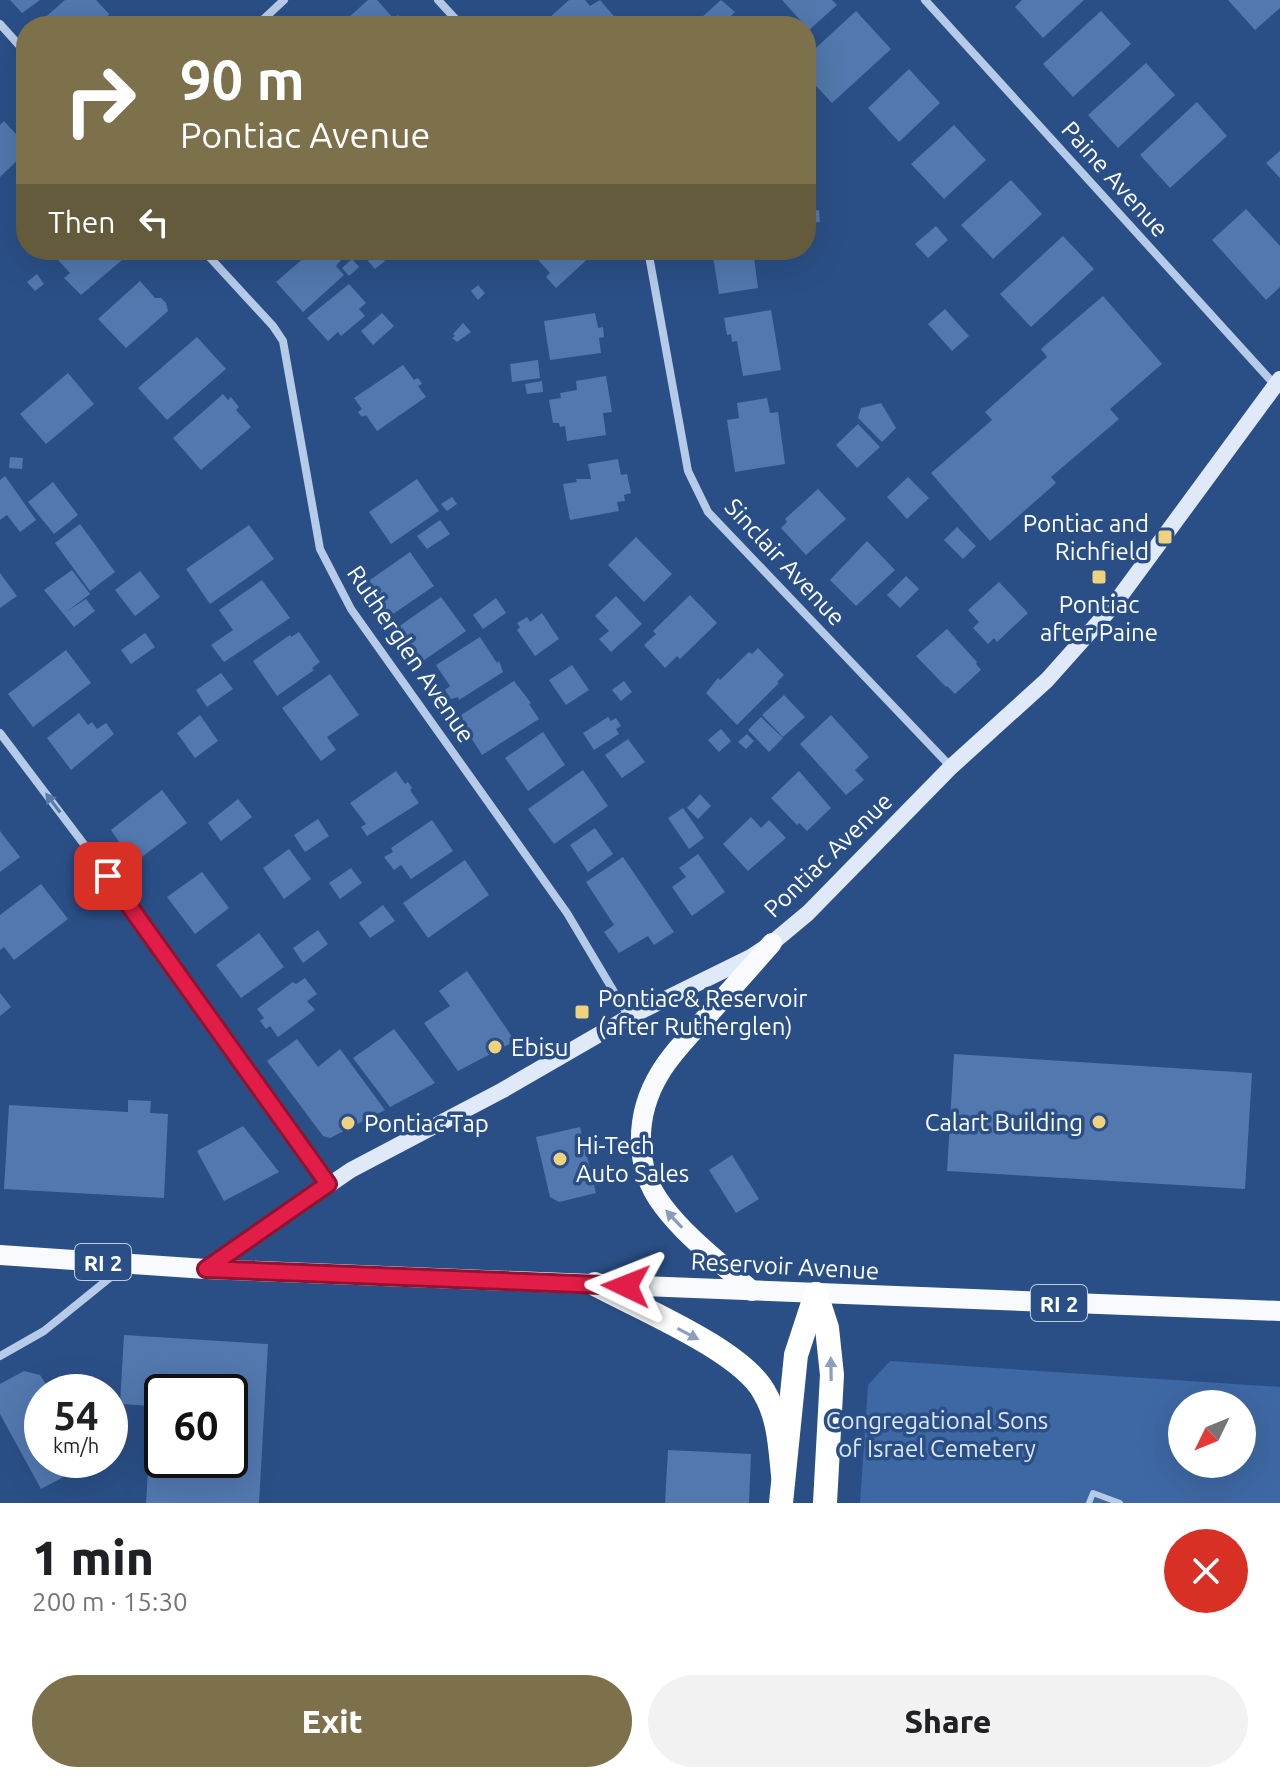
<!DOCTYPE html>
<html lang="en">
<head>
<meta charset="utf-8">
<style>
  body { margin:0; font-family:Ubuntu,sans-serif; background:#f2f2f2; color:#202124; height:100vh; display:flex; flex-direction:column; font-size:30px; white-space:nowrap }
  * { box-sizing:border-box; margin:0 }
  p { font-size:26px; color:#757577 }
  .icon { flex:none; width:44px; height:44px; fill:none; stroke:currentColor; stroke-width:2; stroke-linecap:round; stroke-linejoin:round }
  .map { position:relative; height:1503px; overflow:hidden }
  .details { display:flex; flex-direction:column; background:#fff; flex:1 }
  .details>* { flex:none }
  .banner { position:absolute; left:16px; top:16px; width:800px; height:244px; border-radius:32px; box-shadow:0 8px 32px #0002; background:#7d714c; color:#fff; overflow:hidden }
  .needle { width:52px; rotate:227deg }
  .controls { position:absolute; left:1168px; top:1390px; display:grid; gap:16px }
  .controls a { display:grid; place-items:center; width:88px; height:88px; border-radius:50%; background:#fff; box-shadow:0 8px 32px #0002; font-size:40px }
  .speed { position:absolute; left:24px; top:1374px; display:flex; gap:16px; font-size:40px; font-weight:700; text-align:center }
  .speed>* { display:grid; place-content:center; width:104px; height:104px; border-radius:50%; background:#fff; box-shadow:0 8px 32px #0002; line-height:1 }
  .speed small { font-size:20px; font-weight:400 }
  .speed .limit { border:4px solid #111; border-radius:12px; background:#fff; color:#111 }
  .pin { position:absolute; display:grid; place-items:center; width:68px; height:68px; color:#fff; margin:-34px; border-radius:16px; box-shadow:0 4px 12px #0006 }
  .me { position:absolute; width:88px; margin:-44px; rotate:272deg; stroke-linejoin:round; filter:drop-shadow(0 0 6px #0008) }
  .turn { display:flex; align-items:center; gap:28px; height:168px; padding:0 32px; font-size:36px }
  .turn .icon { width:104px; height:104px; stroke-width:2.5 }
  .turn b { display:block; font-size:56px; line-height:68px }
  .then { display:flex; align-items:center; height:76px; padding:0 32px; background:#0003; gap:16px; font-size:30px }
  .round { display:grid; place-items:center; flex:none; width:84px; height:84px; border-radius:42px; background:#f2f2f2 }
  .summary { display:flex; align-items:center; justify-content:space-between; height:136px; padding:0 32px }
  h1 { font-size:48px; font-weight:800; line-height:60px }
  .action { display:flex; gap:16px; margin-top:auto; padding:16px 32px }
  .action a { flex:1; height:92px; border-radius:48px; background:#7d714c; color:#fff; font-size:32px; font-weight:800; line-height:92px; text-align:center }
  .action a+a { background:#f2f2f2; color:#202124 }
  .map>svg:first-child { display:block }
  .green { fill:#3e68a4; fill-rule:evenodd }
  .building { fill:#5278af; fill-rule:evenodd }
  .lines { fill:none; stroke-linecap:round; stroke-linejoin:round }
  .lane { stroke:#b6cbe8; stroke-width:6 }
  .street { stroke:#b6cbe8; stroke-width:8 }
  .secondary { stroke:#e0e9f7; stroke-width:16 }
  .primary { stroke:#f8fafe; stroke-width:20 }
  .highway { stroke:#fff; stroke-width:24 }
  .oneway { fill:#5b7aa9 }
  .oneway2 { fill:#879cbd }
  .oneway3 { fill:#8a9ebd }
  .route-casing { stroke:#92132f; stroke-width:20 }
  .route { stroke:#e11d48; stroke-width:14 }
  .poi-dot { fill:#efd27d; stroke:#2a4f87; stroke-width:3 }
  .labels { text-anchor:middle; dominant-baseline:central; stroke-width:7; stroke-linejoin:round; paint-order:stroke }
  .shield { fill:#2a4f87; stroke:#bfcadb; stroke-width:2 }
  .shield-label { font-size:22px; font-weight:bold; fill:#fff }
  .street-label { font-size:24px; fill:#fff; stroke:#2a4f87 }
  .poi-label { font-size:24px; fill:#fff; stroke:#2a4f87; text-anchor:start }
  .park-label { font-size:24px; fill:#dae6f7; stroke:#2a4f87 }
</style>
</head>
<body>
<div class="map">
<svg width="1280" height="1503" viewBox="0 0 1280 1503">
  <rect width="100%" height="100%" fill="#2a4f87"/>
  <path class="green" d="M890,1361L1280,1387V1503H860L868,1385ZM1182,1404H1242V1464H1182Z"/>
  <g class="building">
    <polygon points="10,0 40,0 22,13"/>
    <polygon points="65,0 96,0 109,14 101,26 46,26 41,21"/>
    <polygon points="368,0 377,0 394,19 398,15 408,26 339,26"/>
    <polygon points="569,0 585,0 590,6 600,0 619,22 623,19 629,26 554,26 548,19"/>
    <polygon points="721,0 735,12 720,26 710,26 702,17"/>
    <polygon points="782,0 832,0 837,5 809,30"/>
    <polygon points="1022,0 1084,0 1043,38 1015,7"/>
    <polygon points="1228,0 1280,0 1280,8 1255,30"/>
    <polygon points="856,11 891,49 832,103 806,75 806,57"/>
    <polygon points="1101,11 1131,44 1073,97 1043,64"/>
    <polygon points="1146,63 1175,95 1118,148 1088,115"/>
    <polygon points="909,69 940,103 899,142 868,108"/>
    <polygon points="1197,102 1227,136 1170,188 1140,155"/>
    <polygon points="4,121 26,145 26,152 0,177 0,125"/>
    <polygon points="954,125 986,160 944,199 911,164"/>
    <polygon points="1280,151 1280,178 1266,163"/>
    <polygon points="1011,180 1042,214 993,259 961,225"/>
    <polygon points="1246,209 1280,246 1280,287 1266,300 1212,240"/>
    <polygon points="819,210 820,222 810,223 809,211"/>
    <polygon points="936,226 948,240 928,258 915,244"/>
    <polygon points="1063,236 1094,269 1031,327 1000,294"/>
    <polygon points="69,250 125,250 129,254 81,295 64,278 70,273 58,260"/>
    <polygon points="313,250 349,250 336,266 344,275 303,312 276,282"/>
    <polygon points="529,250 587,250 592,255 556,288 546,277 550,273"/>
    <polygon points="712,250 753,250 758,288 719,294"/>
    <polygon points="377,253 385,261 375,269 368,261"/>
    <polygon points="352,259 359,267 349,276 342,268"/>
    <polygon points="37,274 44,284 35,291 27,282"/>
    <polygon points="140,281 155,298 161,298 166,303 168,311 126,348 98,319"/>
    <polygon points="349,284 366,303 359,309 365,316 341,336 338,332 328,341 307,318"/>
    <polygon points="478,285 485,293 478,300 471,291"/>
    <polygon points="1103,296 1162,364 1110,409 1119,419 1051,477 1056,483 990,541 931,473 992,420 985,412 1047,357 1041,349"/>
    <polygon points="945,309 969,336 952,351 928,324"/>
    <polygon points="771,310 781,370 743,376 737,341 732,342 731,334 727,335 724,318"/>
    <polygon points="382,313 394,326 373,345 361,331"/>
    <polygon points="595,313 598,328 603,327 604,337 599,338 601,353 550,360 544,321"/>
    <polygon points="463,323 471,332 457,342 452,338 455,336 453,334"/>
    <polygon points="197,337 226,369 167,420 138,388"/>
    <polygon points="538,360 540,378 512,382 510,364"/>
    <polygon points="403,365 414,380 418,378 422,384 418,386 426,397 377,431 366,415 362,417 358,412 362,409 354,398"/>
    <polygon points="68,373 94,404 46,444 20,414"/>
    <polygon points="606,376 612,412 603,413 606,435 567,441 565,426 560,427 559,423 553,423 549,400 561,398 560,393 577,390 576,381"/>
    <polygon points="542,381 543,392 527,394 525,384"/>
    <polygon points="223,394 228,400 231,397 239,407 236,410 251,427 201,470 173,438"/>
    <polygon points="767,398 770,413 778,412 785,464 735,472 727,420 739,418 737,403"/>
    <polygon points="881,403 896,428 882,442 858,418 861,408"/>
    <polygon points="858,424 880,447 857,468 836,445"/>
    <polygon points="10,457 23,458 22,469 9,468"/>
    <polygon points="618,459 621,475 627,474 631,493 624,495 625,501 617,502 619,511 570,520 563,484 577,482 576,479 591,479 588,464"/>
    <polygon points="5,476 36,520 20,532 7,515 0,520 0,480"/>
    <polygon points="908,477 929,498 907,519 887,497"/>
    <polygon points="417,479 439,511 391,544 369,512"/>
    <polygon points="53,482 78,515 54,534 28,502"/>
    <polygon points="818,489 846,519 806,555 781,528 787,522 785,519"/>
    <polygon points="452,497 457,504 447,511 441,504"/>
    <polygon points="440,520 450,534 427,549 417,536"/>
    <polygon points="80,524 115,572 90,591 55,543"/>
    <polygon points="249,525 274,559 210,604 186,569"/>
    <polygon points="957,527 976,546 963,559 944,540"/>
    <polygon points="636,537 672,574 644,602 608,565"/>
    <polygon points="867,541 895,570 856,606 830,580"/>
    <polygon points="410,552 434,586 390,616 367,582"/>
    <polygon points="72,570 90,594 66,612 86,599 95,611 74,627 44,590"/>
    <polygon points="140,571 160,597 135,616 115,590"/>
    <polygon points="0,573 17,596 0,608"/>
    <polygon points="906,576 919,589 900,608 887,595"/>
    <polygon points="262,580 290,618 224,662 211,645 233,630 219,610"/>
    <polygon points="999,582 1028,613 997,642 994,638 988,644 973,628 979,622 968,610"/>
    <polygon points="690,595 717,623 680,659 677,656 665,668 644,645 656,634 653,631"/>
    <polygon points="616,596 642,624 611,652 599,639 609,631 595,616"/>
    <polygon points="441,597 466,631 423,661 398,627"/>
    <polygon points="496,598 506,613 483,629 473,615"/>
    <polygon points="542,613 559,639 535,656 517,630 520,627 517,623 527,617 530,622"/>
    <polygon points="947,629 977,662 976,664 981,670 955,694 947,686 946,687 916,656"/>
    <polygon points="299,632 320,662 312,668 314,670 277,696 253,661 290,635 291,637"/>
    <polygon points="145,633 155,647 131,664 121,650"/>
    <polygon points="480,637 497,663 499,661 503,672 459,700 458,697 451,699 445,690 450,686 436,665"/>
    <polygon points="758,648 784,675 777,682 779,683 737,725 706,693 718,678 720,680 749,652 752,654"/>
    <polygon points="66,650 91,683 33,727 8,694"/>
    <polygon points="572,665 589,690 566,705 549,680"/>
    <polygon points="221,673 233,689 207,707 196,690"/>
    <polygon points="330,674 359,715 327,737 336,750 321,761 282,708"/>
    <polygon points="514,681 531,703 529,704 539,719 482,755 458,717"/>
    <polygon points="624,681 632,692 621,701 612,690"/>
    <polygon points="784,695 805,717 783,737 762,715"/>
    <polygon points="79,713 88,725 92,722 97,729 106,723 114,734 71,770 47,738"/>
    <polygon points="200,715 218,741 195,758 177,733"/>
    <polygon points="831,715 869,757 855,770 864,780 846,795 800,744"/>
    <polygon points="608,717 611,721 616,718 621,726 616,729 619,734 594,750 583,733"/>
    <polygon points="761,717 783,738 769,752 748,730"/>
    <polygon points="721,729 731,741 719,752 708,740"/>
    <polygon points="543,732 565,765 528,791 505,758"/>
    <polygon points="747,734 754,741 746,749 738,742"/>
    <polygon points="628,739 645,762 622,778 605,755"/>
    <polygon points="583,770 608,806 554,844 528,809"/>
    <polygon points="396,771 405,784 408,782 412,788 410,790 419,803 367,836 361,827 366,824 350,803"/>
    <polygon points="799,771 831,808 807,831 799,823 797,825 771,798"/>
    <polygon points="162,790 187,823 135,862 134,860 127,863 114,846 119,842 111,830"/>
    <polygon points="700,794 711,806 698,819 687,808"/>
    <polygon points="238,799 252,817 221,841 208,823"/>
    <polygon points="683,808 704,838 689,849 668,818"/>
    <polygon points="751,817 761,828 769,820 786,838 748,871 723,844"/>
    <polygon points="318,819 329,836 305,852 294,835"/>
    <polygon points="432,820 453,851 411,879 401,865 394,870 384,857 393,852 391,848"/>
    <polygon points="595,828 613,854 588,872 570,845"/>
    <polygon points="0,831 20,857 0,872"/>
    <polygon points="289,849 311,879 284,899 263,868"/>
    <polygon points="698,854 725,892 692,916 672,887 686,877 679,868"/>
    <polygon points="623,857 674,932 654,945 648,936 619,953 604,932 614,925 586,882"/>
    <polygon points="465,860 489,895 428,938 403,903"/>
    <polygon points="351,868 362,883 340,899 329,883"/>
    <polygon points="202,872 229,908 195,934 167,897"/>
    <polygon points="41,884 68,919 14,960 4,947 0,950 0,915"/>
    <polygon points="383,905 395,921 370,938 359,923"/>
    <polygon points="318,930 328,944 303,963 293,948"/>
    <polygon points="259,933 284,967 241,998 216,965"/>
    <polygon points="467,971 515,1041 458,1071 424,1023 450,1006 439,991"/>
    <polygon points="305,978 317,994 307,1001 315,1010 278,1037 270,1026 266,1029 260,1021 264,1018 257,1009 293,982 296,984"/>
    <polygon points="0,993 11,1007 0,1016"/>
    <polygon points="394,1029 435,1083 390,1107 353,1058"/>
    <polygon points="297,1039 318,1067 340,1049 385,1110 330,1138 323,1136 267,1061"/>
    <polygon points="954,1054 1252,1073 1245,1189 947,1171"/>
    <polygon points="128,1100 151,1101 150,1113 168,1114 164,1198 4,1189 9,1105 128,1112"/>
    <polygon points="243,1126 279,1172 224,1201 197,1151"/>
    <polygon points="580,1127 596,1193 559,1202 550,1197 536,1137"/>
    <polygon points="732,1155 759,1199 736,1213 709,1170"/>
    <path d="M124,1335L268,1344L259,1503H146L152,1406L120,1404ZM162,1392H230V1460H162Z"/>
    <polygon points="24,1371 40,1375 51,1392 42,1392 42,1460 88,1460 90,1463 41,1489 0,1414 0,1384"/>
    <polygon points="668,1450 751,1454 749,1503 665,1503"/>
  </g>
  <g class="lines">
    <polyline class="lane" points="1089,1503 1093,1493 1120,1503"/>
    <g class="street">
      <polyline points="438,0 462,26"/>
      <polyline points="925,0 1275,385"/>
      <polyline points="0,24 26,53"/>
      <polyline points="256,26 284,0"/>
      <polyline points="203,250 273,326 283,341 320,549 351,609 567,913 629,1017"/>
      <polyline points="648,250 688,471 708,512 951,767"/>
      <polyline points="0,733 126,900 328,1184"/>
      <polyline points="0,1356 44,1331 122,1268"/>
    </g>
    <polyline class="secondary" points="206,1269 351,1170 503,1090 629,1017 751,957 772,943 808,913 951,767 1047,680 1113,606 1280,379"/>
    <g class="primary">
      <polyline points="0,1255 206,1269 1280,1311"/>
      <path d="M752,1291C722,1264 687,1238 663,1206C633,1167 635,1114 660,1073C673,1051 694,1031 711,1012C731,989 752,966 772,943"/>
    </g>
    <g class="highway">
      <path d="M595,1284C639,1308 741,1350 764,1392C779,1417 780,1446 783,1475"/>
      <polyline points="816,1294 827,1328 832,1375 825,1503"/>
      <polyline points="781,1503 796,1355 816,1294"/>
    </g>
  </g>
  <defs><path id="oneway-solid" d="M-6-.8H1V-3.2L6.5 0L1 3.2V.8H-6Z" transform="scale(2)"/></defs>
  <use class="oneway" href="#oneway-solid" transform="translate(53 803) rotate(-127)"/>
  <use class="oneway2" href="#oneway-solid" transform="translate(674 1219) rotate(-133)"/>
  <g class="oneway3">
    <use href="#oneway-solid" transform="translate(688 1334) rotate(28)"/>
    <use href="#oneway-solid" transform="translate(831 1369) rotate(-91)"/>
  </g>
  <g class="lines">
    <g class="route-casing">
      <polyline id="route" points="108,876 328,1184 206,1269 626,1286"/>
    </g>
    <use href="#route" class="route"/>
  </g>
  <g class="poi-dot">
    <rect x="1157" y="529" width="16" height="16" rx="4"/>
    <rect x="1091" y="569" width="16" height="16" rx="4"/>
    <rect x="574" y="1004" width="16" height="16" rx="4"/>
    <circle cx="495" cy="1047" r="8"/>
    <circle cx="1099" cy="1122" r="8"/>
    <circle cx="348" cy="1123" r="8"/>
    <circle cx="560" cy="1159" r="8"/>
  </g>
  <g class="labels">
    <g class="shield">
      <rect x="75" y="1244" width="56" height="36" rx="6"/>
      <rect x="1031" y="1285" width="56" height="36" rx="6"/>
    </g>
    <g class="shield-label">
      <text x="103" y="1262">RI 2</text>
      <text x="1059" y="1303">RI 2</text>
    </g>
    <g class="street-label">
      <text transform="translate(1115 179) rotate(48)">Paine Avenue</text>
      <text transform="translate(785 562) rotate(47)">Sinclair Avenue</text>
      <text transform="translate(411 654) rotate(56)">Rutherglen Avenue</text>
      <text transform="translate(828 855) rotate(-44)">Pontiac Avenue</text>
      <text transform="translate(785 1266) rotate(3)">Reservoir Avenue</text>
    </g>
    <g class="poi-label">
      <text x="1149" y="523" text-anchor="end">Pontiac and<tspan x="1149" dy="28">Richfield</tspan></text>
      <text x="1099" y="604" text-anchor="middle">Pontiac<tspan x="1099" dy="28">after Paine</tspan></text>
      <text x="598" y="998">Pontiac &amp; Reservoir<tspan x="598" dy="28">(after Rutherglen)</tspan></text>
      <text x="511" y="1047">Ebisu</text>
      <text x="1083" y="1122" text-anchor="end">Calart Building</text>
      <text x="364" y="1123">Pontiac Tap</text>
      <text x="576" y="1145">Hi-Tech<tspan x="576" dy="28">Auto Sales</tspan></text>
    </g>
    <g class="park-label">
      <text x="937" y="1420">Congregational Sons<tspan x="937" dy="28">of Israel Cemetery</tspan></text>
    </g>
  </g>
</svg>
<div class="controls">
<a><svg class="needle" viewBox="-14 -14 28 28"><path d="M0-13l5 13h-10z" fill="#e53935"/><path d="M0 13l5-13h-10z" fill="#757577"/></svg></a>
</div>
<div class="speed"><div>54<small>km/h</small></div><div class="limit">60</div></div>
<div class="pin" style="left:108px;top:876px;background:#d93025"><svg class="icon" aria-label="arrive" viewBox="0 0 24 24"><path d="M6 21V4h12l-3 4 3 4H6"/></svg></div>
<svg class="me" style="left:626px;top:1286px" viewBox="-20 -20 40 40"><path d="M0-17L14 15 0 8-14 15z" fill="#e11d48" stroke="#fff" stroke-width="4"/></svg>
<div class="banner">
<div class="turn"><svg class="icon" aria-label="right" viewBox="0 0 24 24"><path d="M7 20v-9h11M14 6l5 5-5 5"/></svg><div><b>90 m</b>Pontiac Avenue</div></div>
<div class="then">Then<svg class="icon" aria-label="left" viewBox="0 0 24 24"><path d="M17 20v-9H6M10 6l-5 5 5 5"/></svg></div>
</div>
</div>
<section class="details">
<div class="summary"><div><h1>1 min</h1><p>200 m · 15:30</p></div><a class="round" style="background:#d93025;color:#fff"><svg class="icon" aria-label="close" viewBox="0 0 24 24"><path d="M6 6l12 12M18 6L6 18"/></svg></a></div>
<div class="action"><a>Exit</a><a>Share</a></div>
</section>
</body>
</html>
